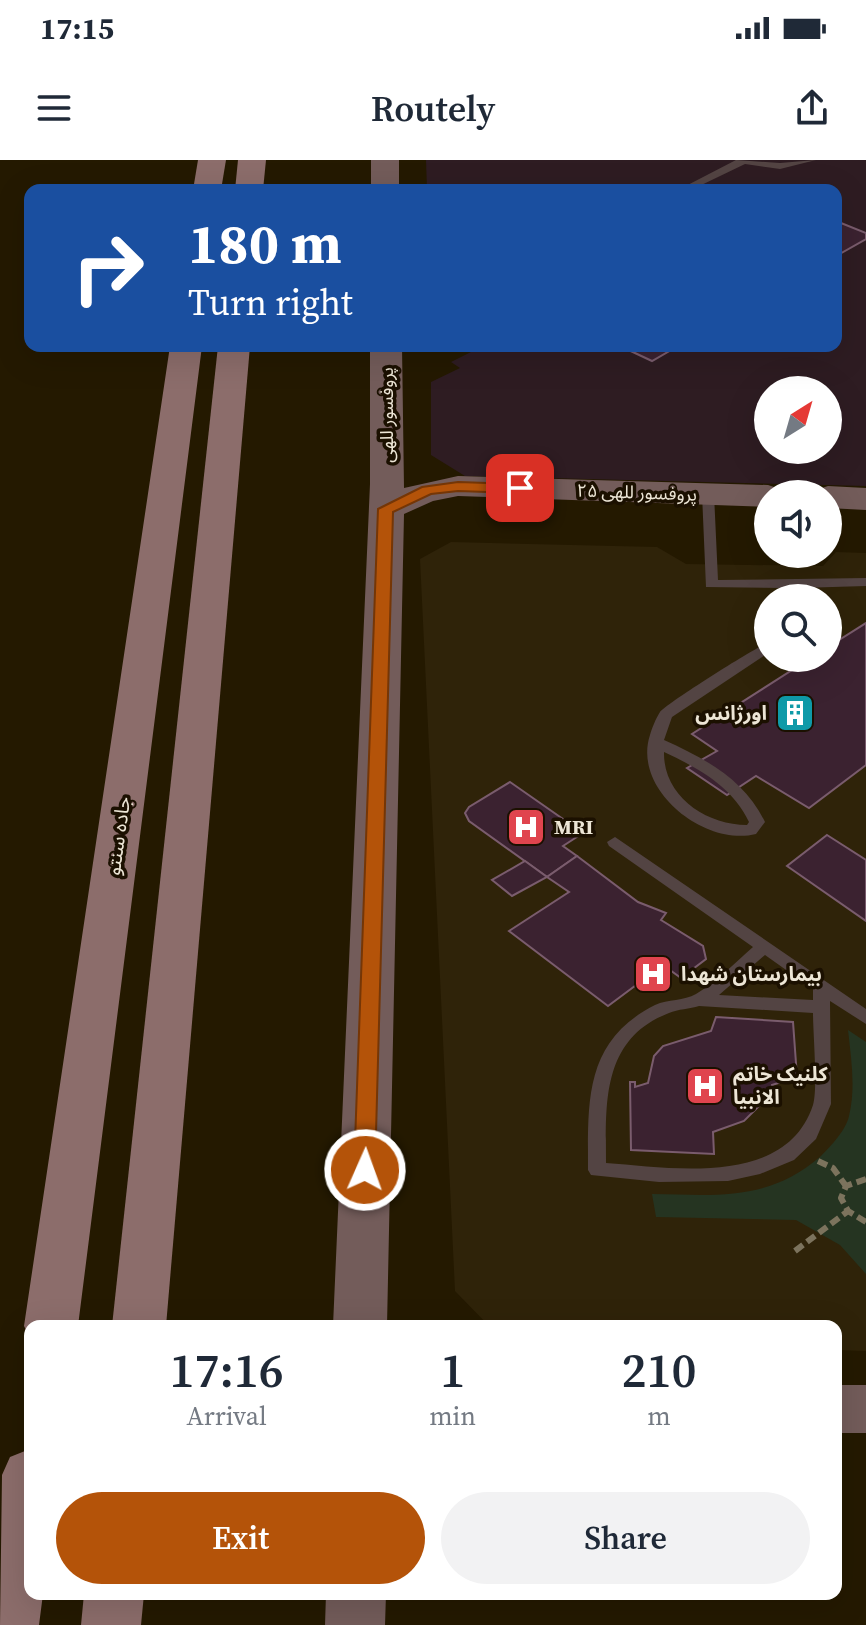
<!DOCTYPE html>
<html lang="en">
<head>
<meta charset="utf-8">
<style>
  body { margin:0; font-family:"Source Serif 4","Noto Sans Arabic",serif; background:#f2f2f3; color:#1f2937; height:100vh; display:flex; flex-direction:column; font-size:30px; white-space:nowrap }
  * { box-sizing:border-box; margin:0 }
  p { font-size:26px; color:#747a83 }
  .icon { flex:none; width:44px; height:44px; fill:none; stroke:currentColor; stroke-width:2; stroke-linecap:round; stroke-linejoin:round }
  .map { position:relative; flex:1; overflow:hidden }
  .panel { position:absolute; left:24px; top:1160px; width:818px; height:280px; display:flex; flex-direction:column; background:#fff; border-radius:16px; box-shadow:0 8px 32px #0002 }
  .panel>* { flex:none }
  .hud { position:absolute; left:24px; top:24px; width:818px; height:168px; border-radius:16px; box-shadow:0 8px 32px #0002; background:#1a4fa0; color:#fff; overflow:hidden }
  .needle { width:52px; rotate:37deg }
  .controls { position:absolute; left:754px; top:216px; display:grid; gap:16px }
  .controls a { display:grid; place-items:center; width:88px; height:88px; border-radius:50%; background:#fff; box-shadow:0 8px 32px #0002; font-size:40px }
  .pin { position:absolute; display:grid; place-items:center; width:68px; height:68px; color:#fff; margin:-34px; border-radius:16px; box-shadow:0 4px 12px #0006 }
  .me { position:absolute; width:88px; margin:-44px; rotate:2deg; stroke-linejoin:round; filter:drop-shadow(0 0 6px #0008) }
  .turn { display:flex; align-items:center; gap:28px; height:168px; padding:0 32px; font-size:36px }
  .turn .icon { width:104px; height:104px; stroke-width:2.5 }
  .turn b { display:block; font-size:56px; line-height:68px }
  .eta { display:flex; justify-content:space-evenly; align-items:center; height:136px; text-align:center }
  .eta b { font-size:48px; font-weight:600; line-height:56px }
  .primary-button { display:flex; gap:16px; margin-top:auto; padding:16px 32px }
  .primary-button a { flex:1; height:92px; border-radius:48px; background:#b45309; color:#fff; font-size:32px; font-weight:600; line-height:92px; text-align:center }
  .primary-button a+a { background:#f2f2f3; color:#1f2937 }
  .status { display:flex; justify-content:space-between; align-items:center; height:56px; padding:0 40px; background:#fff; direction:ltr }
  .status svg { height:22px; fill:currentColor }
  header { display:flex; justify-content:space-between; align-items:center; height:104px; padding:0 32px; background:#fff; font-size:36px; font-weight:600 }
  .map>svg:first-child { display:block }
  .built { fill:#2f2309; fill-rule:evenodd }
  .education { fill:#2e1c22; fill-rule:evenodd }
  .green { fill:#253421 }
  .building { fill:#3b2230; stroke:#7a5c6d; stroke-width:2 }
  .lines { fill:none; stroke-linecap:round; stroke-linejoin:round }
  .path { stroke:#7c735d; stroke-width:6; stroke-dasharray:10 5; stroke-linecap:butt }
  .lane { fill:#534443; fill-rule:evenodd }
  .secondary { fill:#735c5a; fill-rule:evenodd }
  .primary { fill:#8c6d6b; fill-rule:evenodd }
  .route { fill:#b45309; stroke:#753606; stroke-width:2 }
  .labels { text-anchor:middle; dominant-baseline:central; stroke-width:7; stroke-linejoin:round; paint-order:stroke }
  .far-street-label { font-size:18px; fill:#ede6d6; stroke:#1b1000 }
  .poi-label { font-size:20px; font-weight:bold; fill:#ede6d6; stroke:#1b1000; text-anchor:start }
  .street-label { font-size:20px; fill:#ede6d6; stroke:#1b1000 }
</style>
</head>
<body>
<div class="status"><b>17:15</b><svg viewBox="0 0 49 12"><path d="M0 12V9h3v3zM5 12V6h3v6zM10 12V3h3v9zM15 12V0h3v12zM26 1h20v11H26zM47 4h2v5h-2z"/></svg></div>
<header><svg class="icon" aria-label="menu" viewBox="0 0 24 24"><path d="M4 6h16M4 12h16M4 18h16"/></svg>Routely<svg class="icon" aria-label="share" viewBox="0 0 24 24"><path d="M12 15V3M7 8l5-5 5 5M5 13v7h14v-7"/></svg></header>
<div class="map">
<svg width="866" height="1465" viewBox="0 0 866 1465">
  <rect width="100%" height="100%" fill="#241900"/>
  <path class="built" d="M451,382L657,387L686,404L823,406L836,392L866,393V1191L836,1190V1166H489L455,1131L420,399ZM768,438H828V498H768Z"/>
  <path class="education" d="M426,0H866V326L465,316L431,295V222L460,208L451,202L471,192L460,186H836V30H427ZM768,230H828V290H768Z"/>
  <path class="green" d="M848,870L866,882V1114L840,1085L796,1060L656,1057L652,1034C717,1035 768,1042 821,996C831,986 846,970 849,956C856,928 851,898 848,870Z"/>
  <g class="building">
    <polygon points="836,61 866,73 866,79 836,96"/>
    <polygon points="620,186 678,186 652,201"/>
    <polygon points="866,463 866,605 809,648 756,616 727,635 687,608 717,591 692,574 811,498 828,498 828,487"/>
    <polygon points="510,622 583,673 563,686 577,696 547,717 469,661 465,653 469,647"/>
    <polygon points="827,675 866,700 866,761 787,706"/>
    <polygon points="577,696 638,742 666,753 661,760 703,786 706,799 681,818 663,805 608,846 509,771 569,732 547,717"/>
    <polygon points="525,701 547,717 512,736 492,720"/>
    <polygon points="716,857 793,862 797,917 772,925 772,933 744,961 713,972 714,994 631,990 630,922 635,922 635,927 648,923 654,896 663,886 711,871"/>
  </g>
  <g class="lines">
    <g class="path">
      <polyline points="818,1001 833,1008 846,1026"/>
      <polyline points="866,1019 846,1026 841,1038 848,1051 866,1062"/>
      <polyline points="795,1091 848,1051"/>
    </g>
    <g class="lane">
      <polygon points="736,0 780,3 816,0 780,9 745,4 691,30 678,30"/>
      <polygon points="708,330 714,334 718,420 866,418 866,426 799,428 804,438 790,438 785,428 706,427 702,334"/>
      <path d="M768,483V493L672,557L664,580C706,599 744,619 765,662L756,674C704,687 632,629 650,575C652,568 656,558 660,552C666,544 757,486 768,483ZM664,592C698,608 732,626 749,662L747,665C706,665 663,636 664,592Z"/>
      <path d="M615,677L866,849V864L830,841L831,944L816,979L794,1000L760,1014L728,1021L659,1022L591,1015L588,1010C588,941 584,881 655,845C668,839 684,841 696,834C717,821 735,803 753,787L609,686L607,682ZM765,795L813,829V840L719,835ZM699,846L813,853C813,874 818,928 813,945C786,1027 674,1008 606,1003C606,944 601,879 669,853C678,849 690,849 699,846Z"/>
    </g>
    <g class="secondary">
      <rect x="371" y="0" width="28" height="30"/>
      <polygon points="370,186 402,186 404,328 458,316 768,325 780,329 784,334 768,334 768,347 458,336 433,341 404,354 387,1166 333,1166 370,324"/>
      <polygon points="828,326 866,328 866,350 828,348 828,334 812,334 816,330"/>
      <rect x="836" y="1225" width="30" height="48"/>
      <polygon points="326,1434 386,1434 385,1465 325,1465"/>
    </g>
    <g class="primary">
      <polygon points="198,0 226,0 221,30 193,30"/>
      <polygon points="238,0 266,0 263,30 235,30"/>
      <polygon points="170,186 202,186 78,1166 30,1166 30,1178 24,1166"/>
      <polygon points="218,186 250,186 166,1166 112,1166"/>
      <polygon points="30,1289 30,1434 43,1434 39,1465 0,1465 2,1315 10,1297"/>
      <polygon points="84,1434 144,1434 141,1465 81,1465"/>
    </g>
  </g>
  <polygon class="route" points="458,322 520,324 527,328 520,333 458,331 431,334 393,352 375,1010 372,1015 365,1018 357,1015 354,1010 378,349 422,327"/>
  <defs>
    <g id="building-square" transform="scale(2)"><rect x="-9" y="-9" width="18" height="18" rx="4" fill="#0f9aa8" stroke="#1b1000"/><path d="M-4-6H4V6H1V3H-1V6H-4ZM-2.5-4.3h1.7v1.8h-1.7ZM.8-4.3h1.7v1.8H.8ZM-2.5-1h1.7V.8h-1.7ZM.8-1h1.7V.8H.8Z" fill="#fff"/></g>
    <g id="hospital-square" transform="scale(2)"><rect x="-9" y="-9" width="18" height="18" rx="4" fill="#e0444e" stroke="#1b1000"/><path d="M-5-5h3v3.5h4V-5h3V5h-3V1.5h-4V5h-3Z" fill="#fff"/></g>
  </defs>
  <g fill-rule="evenodd">
    <use href="#building-square" x="795" y="553"/>
    <use href="#hospital-square" x="526" y="667"/>
    <use href="#hospital-square" x="653" y="814"/>
    <use href="#hospital-square" x="705" y="926"/>
  </g>
  <g class="labels">
    <g class="far-street-label">
      <text transform="translate(386 255) rotate(-90)">پروفسور للهی</text>
      <text transform="translate(637 332) rotate(2)">پروفسور للهی ۲۵</text>
    </g>
    <g class="poi-label">
      <text x="767" y="553" text-anchor="end">اورژانس</text>
      <text x="554" y="667">MRI</text>
      <text x="681" y="814">بیمارستان شهدا</text>
      <text x="733" y="914">کلنیک خاتم<tspan x="733" dy="23">الانبیا</tspan></text>
    </g>
    <g class="street-label">
      <text transform="translate(118 676) rotate(-82)">جاده سنتو</text>
    </g>
  </g>
</svg>
<div class="controls">
<a><svg class="needle" viewBox="-14 -14 28 28"><path d="M0-13l5 13h-10z" fill="#e53935"/><path d="M0 13l5-13h-10z" fill="#747a83"/></svg></a>
<a><svg class="icon" aria-label="sound" viewBox="0 0 24 24"><path d="M4 9h4l5-4v14l-5-4H4zM17 9q2 3 0 6"/></svg></a>
<a><svg class="icon" aria-label="search" viewBox="0 0 24 24"><circle cx="10" cy="10" r="6"/><path d="M15 15l6 6"/></svg></a>
</div>
<div class="pin" style="left:520px;top:328px;background:#d93025"><svg class="icon" aria-label="arrive" viewBox="0 0 24 24"><path d="M6 21V4h12l-3 4 3 4H6"/></svg></div>
<svg class="me" style="left:365px;top:1010px" viewBox="-20 -20 40 40"><circle r="17" fill="#b45309" stroke="#fff" stroke-width="3"/><path d="M0-11L8 9 0 5-8 9z" fill="#fff"/></svg>
<div class="hud">
<div class="turn"><svg class="icon" aria-label="right" viewBox="0 0 24 24"><path d="M7 20v-9h11M14 6l5 5-5 5"/></svg><div><b>180 m</b>Turn right</div></div>
</div>
<section class="panel">
<div class="eta">
<div><b>17:16</b><p>Arrival</p></div>
<div><b>1</b><p>min</p></div>
<div><b>210</b><p>m</p></div>
</div>
<div class="primary-button"><a>Exit</a><a>Share</a></div>
</section>
</div>
</body>
</html>
